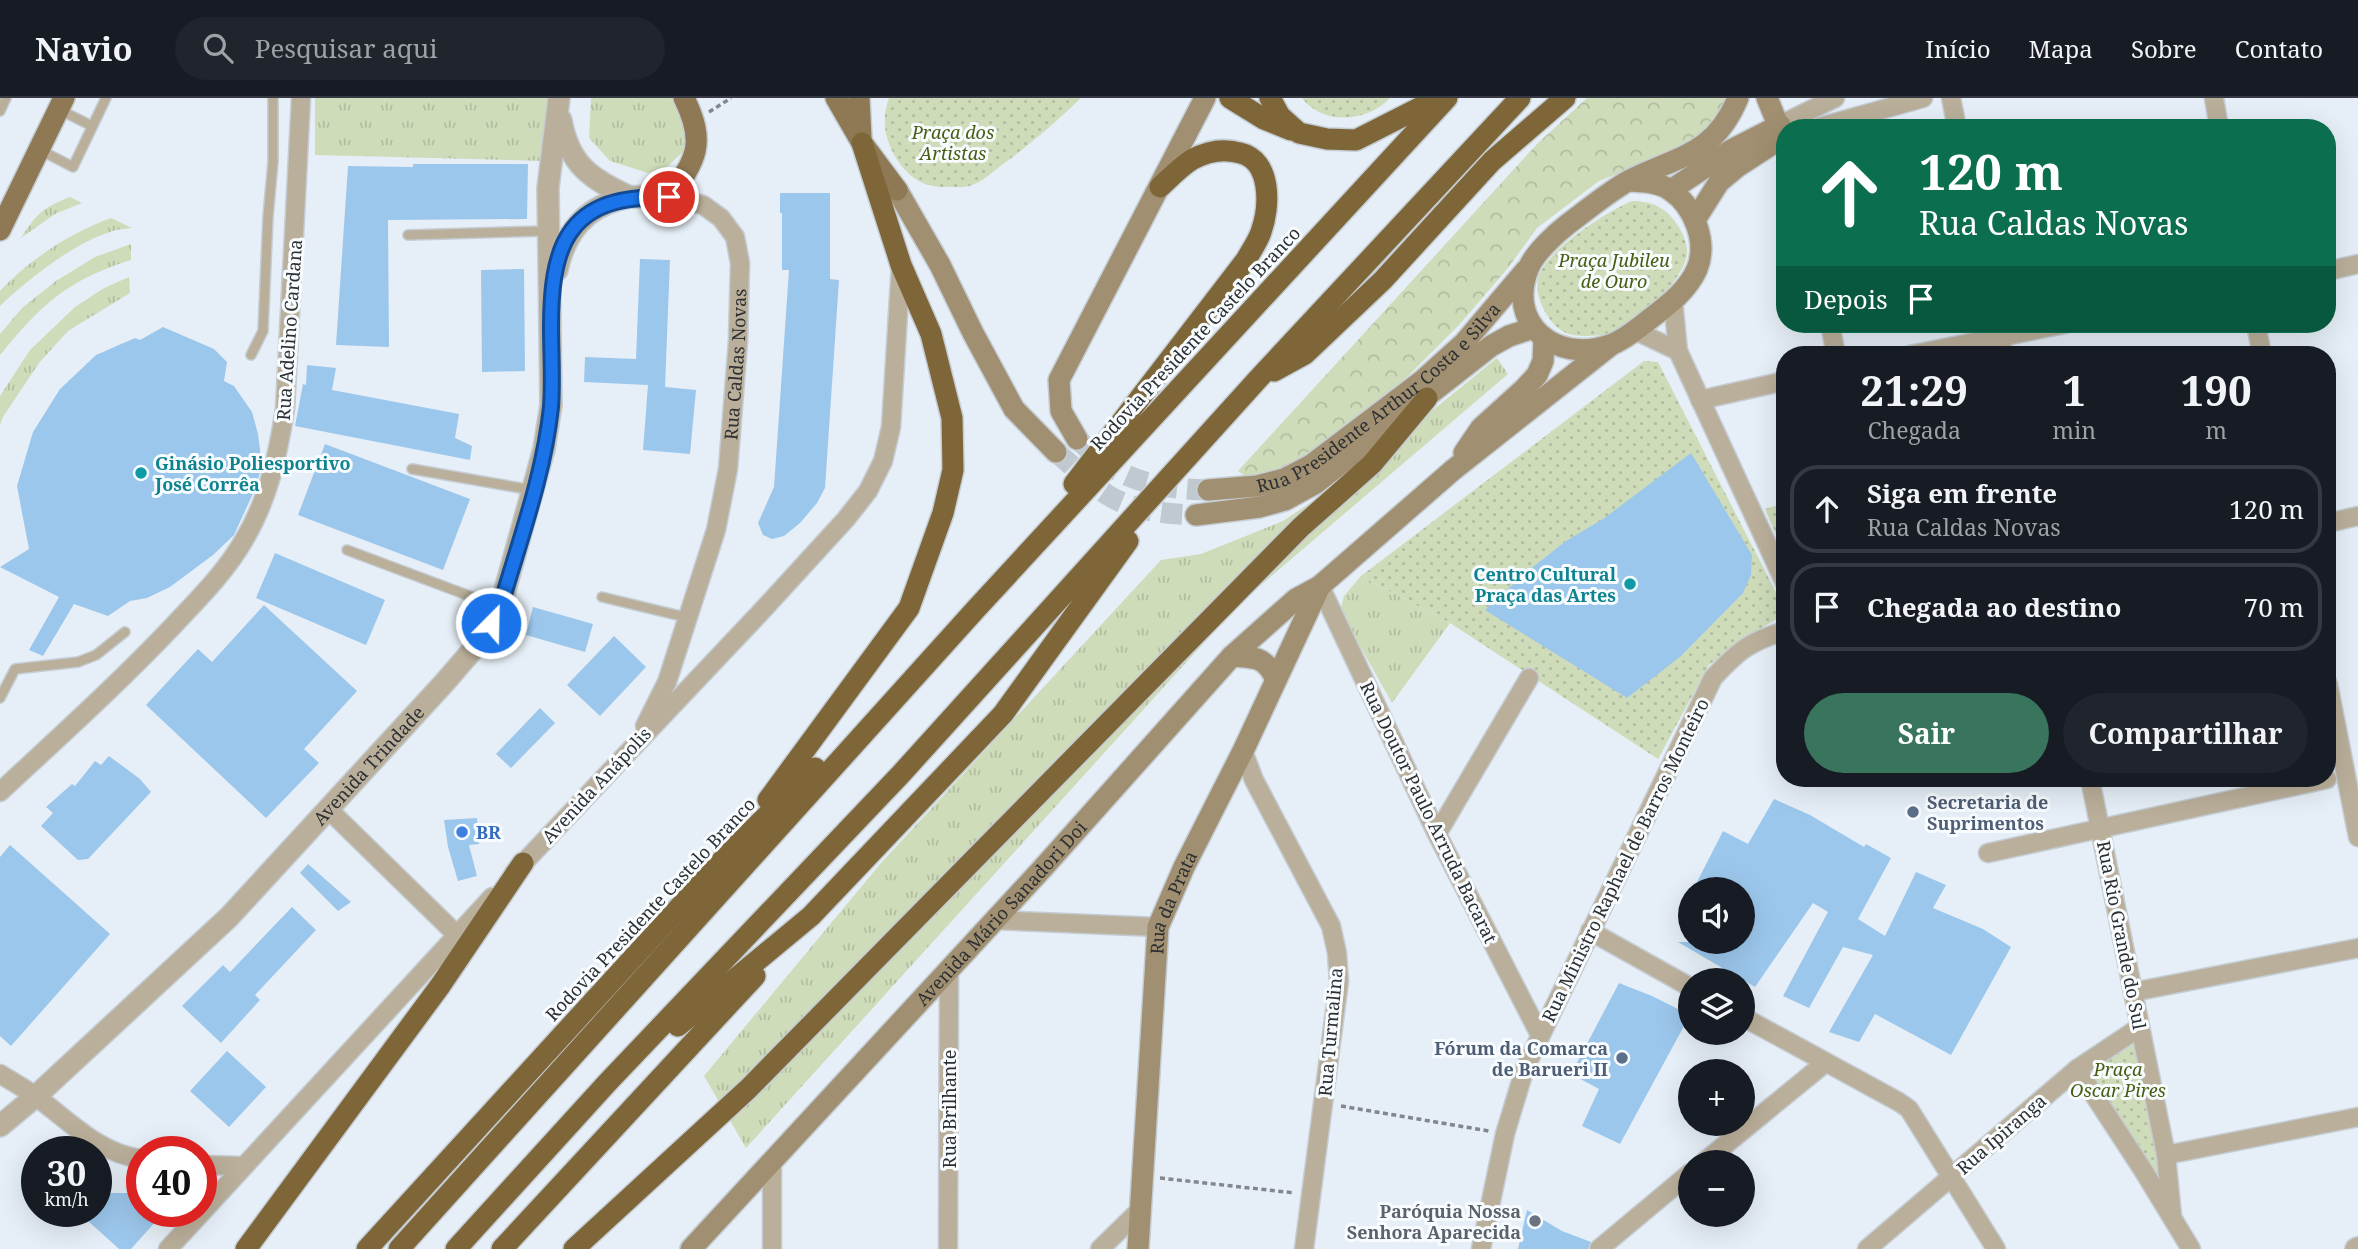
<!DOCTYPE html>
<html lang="pt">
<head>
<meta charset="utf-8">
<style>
  body { margin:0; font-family:"Noto Serif",serif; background:#20242c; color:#f1f3f6; height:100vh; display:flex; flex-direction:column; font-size:26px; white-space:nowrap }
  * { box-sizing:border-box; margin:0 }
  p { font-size:23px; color:#9ea1a6 }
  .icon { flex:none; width:38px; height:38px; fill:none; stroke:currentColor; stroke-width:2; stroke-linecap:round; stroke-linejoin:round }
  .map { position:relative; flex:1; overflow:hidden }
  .side { position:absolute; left:1776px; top:248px; width:560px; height:441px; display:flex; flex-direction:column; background:#171b24; border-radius:28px; box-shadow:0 7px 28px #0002 }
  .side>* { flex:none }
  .guide { position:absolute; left:1776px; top:21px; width:560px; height:214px; border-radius:28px; box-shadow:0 7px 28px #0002; background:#0b6e4f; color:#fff; overflow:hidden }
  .fabs { position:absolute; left:1678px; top:779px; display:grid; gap:14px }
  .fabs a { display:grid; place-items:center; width:77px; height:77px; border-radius:50%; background:#171b24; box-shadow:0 7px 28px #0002; font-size:35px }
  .speed { position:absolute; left:21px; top:1038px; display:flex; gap:14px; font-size:35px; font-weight:700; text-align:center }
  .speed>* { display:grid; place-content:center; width:91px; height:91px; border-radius:50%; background:#171b24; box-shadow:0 7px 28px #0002; line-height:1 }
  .speed small { font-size:18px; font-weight:400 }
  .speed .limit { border:10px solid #d22; background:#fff; color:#111 }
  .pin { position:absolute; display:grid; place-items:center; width:60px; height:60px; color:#fff; margin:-30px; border:4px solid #fff; border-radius:50%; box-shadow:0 2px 7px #0007 }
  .me { position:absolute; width:77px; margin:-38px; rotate:23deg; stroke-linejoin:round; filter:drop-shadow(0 0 5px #0008) }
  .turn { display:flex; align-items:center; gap:24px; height:147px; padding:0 28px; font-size:32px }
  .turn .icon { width:91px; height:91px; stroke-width:2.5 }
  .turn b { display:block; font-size:49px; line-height:60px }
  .then { display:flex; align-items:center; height:66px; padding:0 28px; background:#0003; gap:14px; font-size:26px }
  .eta { display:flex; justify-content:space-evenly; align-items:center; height:119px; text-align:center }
  .eta b { font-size:42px; font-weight:700; line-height:49px }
  .cta { display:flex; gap:14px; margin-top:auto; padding:14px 28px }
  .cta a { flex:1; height:80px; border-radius:42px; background:#39745d; color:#fff; font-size:28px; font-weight:700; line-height:80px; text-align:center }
  .cta a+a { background:#20242c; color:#f1f3f6 }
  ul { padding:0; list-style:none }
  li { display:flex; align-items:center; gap:21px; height:88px; margin:0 14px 10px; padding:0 14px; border:4px solid #363941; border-radius:28px }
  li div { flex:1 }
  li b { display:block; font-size:26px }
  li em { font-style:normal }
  header { display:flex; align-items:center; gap:42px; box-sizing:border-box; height:98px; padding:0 35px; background:#171b24; border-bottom:2px solid #363941 }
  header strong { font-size:33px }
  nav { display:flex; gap:38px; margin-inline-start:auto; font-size:24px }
  .search { width:490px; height:63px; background:#20242c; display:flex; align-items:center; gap:18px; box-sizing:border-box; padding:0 24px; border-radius:38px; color:#9ea1a6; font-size:26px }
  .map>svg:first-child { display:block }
  .grass { fill:url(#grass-tufts) }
  .forest { fill:url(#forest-crowns) }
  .park { fill:url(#park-dots) }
  .building { fill:#9cc7ec }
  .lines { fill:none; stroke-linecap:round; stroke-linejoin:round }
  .secondary-tunnel { stroke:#c1c9d0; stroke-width:21; stroke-dasharray:21 10; stroke-linecap:butt }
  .service-casing { stroke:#c5cdd4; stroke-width:12 }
  .minor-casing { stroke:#c5cdd4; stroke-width:21 }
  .tertiary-casing { stroke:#c5cdd4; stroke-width:24 }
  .secondary-casing { stroke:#c5cdd4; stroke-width:24 }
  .primary-casing { stroke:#c5cdd4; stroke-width:24 }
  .motorway-casing { stroke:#c5cdd4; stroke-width:24 }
  .path { stroke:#81878c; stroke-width:3.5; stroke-dasharray:5 3.5; stroke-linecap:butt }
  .service { stroke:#baaf9a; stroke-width:9 }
  .minor { stroke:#baaf9a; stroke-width:18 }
  .tertiary { stroke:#baaf9a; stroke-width:21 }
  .secondary { stroke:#a18f71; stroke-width:21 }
  .primary { stroke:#8e7954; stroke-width:21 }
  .motorway { stroke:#7e6639; stroke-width:21 }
  .route-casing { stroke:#114b97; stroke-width:18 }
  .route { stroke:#1a73e8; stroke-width:12 }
  .culture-dot { fill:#0f9aa8; stroke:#f8fcff; stroke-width:2.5 }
  .service-dot { fill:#5c6f8a; stroke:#f8fcff; stroke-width:2.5 }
  .shop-dot { fill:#3f7fe0; stroke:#f8fcff; stroke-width:2.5 }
  .worship-dot { fill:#6b7280; stroke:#f8fcff; stroke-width:2.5 }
  .labels { text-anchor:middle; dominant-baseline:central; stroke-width:6; stroke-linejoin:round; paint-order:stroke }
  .park-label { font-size:18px; font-style:italic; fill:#485c12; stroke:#f8fcff }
  .street-label { font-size:18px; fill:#2d3033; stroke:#f8fcff }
  .culture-label { font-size:18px; font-weight:bold; fill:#0d838f; stroke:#f8fcff; text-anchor:start }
  .service-label { font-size:18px; font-weight:bold; fill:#4e5e75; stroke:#f8fcff; text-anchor:start }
  .shop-label { font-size:18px; font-weight:bold; fill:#366cbe; stroke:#f8fcff; text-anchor:start }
  .worship-label { font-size:18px; font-weight:bold; fill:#5b616d; stroke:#f8fcff; text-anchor:end }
</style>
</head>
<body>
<header>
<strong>Navio</strong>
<div class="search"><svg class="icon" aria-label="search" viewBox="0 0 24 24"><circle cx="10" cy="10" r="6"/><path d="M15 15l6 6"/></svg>Pesquisar aqui</div>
<nav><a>Início</a><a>Mapa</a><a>Sobre</a><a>Contato</a></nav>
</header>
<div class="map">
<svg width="2358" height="1151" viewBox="0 0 2358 1151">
  <defs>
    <pattern id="grass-tufts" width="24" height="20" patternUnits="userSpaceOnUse" patternTransform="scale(1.75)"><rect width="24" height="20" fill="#cfdcba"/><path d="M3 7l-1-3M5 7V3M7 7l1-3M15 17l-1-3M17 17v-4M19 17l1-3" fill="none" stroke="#b2bda0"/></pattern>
    <pattern id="forest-crowns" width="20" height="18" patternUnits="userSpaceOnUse" patternTransform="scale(1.75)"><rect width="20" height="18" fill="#cfdcba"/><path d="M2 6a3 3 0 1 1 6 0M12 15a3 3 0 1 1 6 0" fill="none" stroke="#b2bda0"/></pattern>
    <pattern id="park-dots" width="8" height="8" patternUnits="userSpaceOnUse" patternTransform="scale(1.75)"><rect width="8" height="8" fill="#cfdcba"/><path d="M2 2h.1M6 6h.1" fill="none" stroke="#b2bda0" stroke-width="1.8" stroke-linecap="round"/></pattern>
  </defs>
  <rect width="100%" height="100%" fill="#e6eff7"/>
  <g class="grass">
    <polygon points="315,0 552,0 544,63 315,57"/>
    <polygon points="591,0 675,0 690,32 687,50 667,69 648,75 610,63 589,40"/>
    <path d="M70,99L82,105L55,116L21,140C36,116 44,109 70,99Z"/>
    <path d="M111,120L132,130C125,131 117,131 110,134C74,145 27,182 0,208V193C30,161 70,135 111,120Z"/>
    <path d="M131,146V162C67,182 41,207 0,257V236L22,210L56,183L95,159Z"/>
    <polygon points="129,179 130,195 68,233 39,265 3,319 0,327 0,298 30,252 75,209 104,190"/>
    <polygon points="1497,260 1508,276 1241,504 746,1050 704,978 881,765 1161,462 1201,456 1283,423 1359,372"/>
    <polygon points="1361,478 1450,525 1392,605 1340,513 1344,498"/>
  </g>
  <polygon class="forest" points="1587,0 1725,0 1725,2 1713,31 1688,52 1640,67 1599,83 1537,130 1508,170 1459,227 1399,287 1339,334 1286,373 1245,378 1238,373 1538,45"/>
  <g class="park">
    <path d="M889,0H1081C1056,24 1031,46 1003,66C993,74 983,83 972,87C966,90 957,89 951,89C928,90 914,84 900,66C886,46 880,24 889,0Z"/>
    <path d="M1302,0H1390C1368,24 1323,28 1302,0Z"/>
    <path d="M1632,103C1655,103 1669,112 1680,131C1684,138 1688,148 1687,156C1683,186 1629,234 1601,237C1579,239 1562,240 1549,220C1541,209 1535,194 1538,180C1545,153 1607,113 1632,103Z"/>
    <polygon points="1644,263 1658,264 1785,512 1785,516 1745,540 1709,567 1658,661 1450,525 1361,478"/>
    <polygon points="1785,405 1785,457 1765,411"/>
    <polygon points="2135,938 2164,1088 2084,976"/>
  </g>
  <g class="building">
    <polygon points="413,66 528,66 527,121 388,122 389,249 336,247 348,68 413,69"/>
    <polygon points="780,95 830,95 830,181 839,182 825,390 817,405 800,425 784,438 772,441 763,437 758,425 774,389 789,172 782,172 782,115 780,115"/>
    <polygon points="640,161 670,162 665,289 696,292 690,356 643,352 648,287 584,284 585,259 636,261"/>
    <polygon points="524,171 525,273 482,274 481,172"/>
    <polygon points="163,229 214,251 227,264 224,283 234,288 252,314 258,336 262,368 255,391 234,437 213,457 170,489 147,500 130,503 108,518 74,506 43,558 29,552 59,499 0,469 29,451 17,388 33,334 60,291 96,257 135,240 140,242"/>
    <polygon points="307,267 336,270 332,292 459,316 455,340 472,348 470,362 295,328 303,286 306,287"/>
    <polygon points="325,346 470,401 443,472 298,417"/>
    <polygon points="1691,355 1752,457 1751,477 1743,495 1681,558 1627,600 1485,512 1524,476 1566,443 1603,421"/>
    <polygon points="275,455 385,502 366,547 256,500"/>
    <polygon points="264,507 357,593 304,651 319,665 266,720 146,607 198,551 212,564"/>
    <polygon points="533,509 593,526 585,554 526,537"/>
    <polygon points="614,538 646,569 600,618 567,587"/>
    <polygon points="540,610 555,625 511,670 496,656"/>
    <polygon points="109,658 140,681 151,694 88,761 78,762 41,728 53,715 46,709 72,686 75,688 95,663 101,667"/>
    <polygon points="1774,701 1810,717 1864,749 1866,746 1891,760 1858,821 1885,838 1916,774 1946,787 1933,810 1983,831 2011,849 1951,957 1875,916 1859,944 1829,934 1873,857 1843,849 1809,910 1783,898 1828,814 1813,805 1755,889 1678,844 1743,844 1743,791 1706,791 1696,786 1723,733 1748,746"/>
    <polygon points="477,720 479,746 469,747 477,778 458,783 448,749 444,722"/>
    <polygon points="10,747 110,836 11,948 0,938 0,759"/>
    <polygon points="308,766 351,804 338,813 300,775"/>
    <polygon points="292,809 316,832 255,897 260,902 221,945 182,908 223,867 230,874"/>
    <polygon points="1619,885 1652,898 1690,917 1620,1046 1582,1028 1599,991 1571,976"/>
    <polygon points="227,953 266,989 229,1029 190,993"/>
    <polygon points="96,1083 110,1095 142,1095 142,1113 165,1113 131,1151 119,1151 77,1113 96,1113"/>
    <polygon points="1527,1112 1562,1133 1591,1144 1588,1151 1518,1151"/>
  </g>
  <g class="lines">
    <g class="secondary-tunnel">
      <path d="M1077,341C1089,351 1102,364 1116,372C1144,388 1177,391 1208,392"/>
      <path d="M1056,354C1073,368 1089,385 1106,396C1132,413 1166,416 1196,417"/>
    </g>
    <g class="service-casing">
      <g id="service">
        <polyline points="60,12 92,28"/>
        <polyline points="0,13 6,0"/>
        <polyline points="40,52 73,69 106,0"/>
        <polyline points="408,137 547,133"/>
        <polyline points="251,257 263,233 268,119 273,64 273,0"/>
        <polyline points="412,371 532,392"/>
        <polyline points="347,452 499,509"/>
        <polyline points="602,499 689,520"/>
        <polyline points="0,600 15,571 78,564 96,557 125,534"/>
      </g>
    </g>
    <g class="minor-casing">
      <g id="minor">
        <polyline points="1951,0 1957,30"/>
        <polyline points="2214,0 2219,30"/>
        <polyline points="1780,27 1835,0"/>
        <polyline points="1816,30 1923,0"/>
        <polyline points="2328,173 2358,166"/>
        <polyline points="1673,202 1678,253 1785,485"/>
        <polyline points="1830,226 1836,257"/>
        <polyline points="1997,226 2004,257"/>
        <polyline points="2256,226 2262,257"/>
        <polyline points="1634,232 1678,253"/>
        <polyline points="1910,257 2065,226"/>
        <polyline points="1700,302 1785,283"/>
        <polyline points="2328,425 2358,418"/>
        <polyline points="1320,488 1437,736 1540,937"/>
        <polyline points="2328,586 2358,739"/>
        <path id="s1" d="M645,628L667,584L716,432L728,371L738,243L740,165L735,139L721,120L703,107L669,99"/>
        <polyline points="1243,653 1254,682 1331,828 1337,855 1339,883 1304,1151"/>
        <polyline points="2090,681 2166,1057 2172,1118"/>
        <path d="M0,694C58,640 118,586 173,528C198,501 225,475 244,442C268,402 278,357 285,311L301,0"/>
        <polyline points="329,712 457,837"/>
        <polyline points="1437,736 1529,580"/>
        <polyline points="1988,755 2327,681"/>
        <polyline points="514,775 759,516 846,421 868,393 883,363 891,329 901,167"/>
        <polyline points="995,822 1158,829"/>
        <polyline points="1590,833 1690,889"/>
        <polyline points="2133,894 2358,850"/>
        <polyline points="1743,919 1899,1004 1909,1011 1996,1151"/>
        <polyline points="2077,971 2143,1072 2191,1151"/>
        <path d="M0,976C13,984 26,991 38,1000C70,1024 100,1056 142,1061"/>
        <polyline points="2166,1057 2358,1019"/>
        <polyline points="772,1063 772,1151"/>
        <polyline points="1704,1064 1825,965"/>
        <polyline points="201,1067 244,1068"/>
        <polyline points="168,1151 492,799"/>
        <polyline points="948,1151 949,871"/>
        <polyline points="1100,1151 1141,1111"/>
        <path d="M1481,1151L1505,1036L1525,970L1713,580C1738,553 1750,543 1785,533"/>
        <polyline points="1599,1151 1690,1075"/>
        <polyline points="1867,1151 2077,971 2140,929"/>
      </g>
    </g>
    <g class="tertiary-casing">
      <g id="tertiary">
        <path d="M561,22C569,67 591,81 630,99"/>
        <path d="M557,172C565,133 588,106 630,99C642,98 656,99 669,99"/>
        <path id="s2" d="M0,1028L36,998L229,819L445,584L482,541L500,510L544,351L551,307L548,90L559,0"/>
        <polyline points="2356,1151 2358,1150"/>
      </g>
    </g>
    <g class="secondary-casing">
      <g id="secondary">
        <path d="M1629,83C1643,84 1659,84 1670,92C1694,108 1708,144 1697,171C1687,194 1665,209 1646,224C1636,232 1622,243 1610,247C1556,266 1505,226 1529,169C1535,155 1555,136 1568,126C1587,112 1607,95 1628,83C1677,58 1714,58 1738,0"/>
        <polyline points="897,92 940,167 973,235 1014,311 1056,354"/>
        <polyline points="1671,92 1731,52 1780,27"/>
        <polyline points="1695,122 1719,84 1737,69 1783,39 1767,0"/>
        <polyline points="1077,341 1061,313 1059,282 1205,0"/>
        <polyline points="1464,355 1481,330 1524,291 1537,277 1543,263 1544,242"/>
        <path id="s3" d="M1208,392L1257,388L1284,381L1311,367L1423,282L1464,245L1526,172"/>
        <polyline points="1196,417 1260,409 1285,402 1316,385 1491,248 1509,238 1533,230"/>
        <path d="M1232,558C1256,560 1264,558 1276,581"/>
        <path id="s4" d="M691,1151L1042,771L1232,558L1296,501L1320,488L1453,372L1611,247"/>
        <path id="s5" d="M1138,1151L1158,829L1184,769L1243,653L1320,488"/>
      </g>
    </g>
    <g class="primary-casing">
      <g id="primary">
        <polyline points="836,0 862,45 897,92"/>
        <polyline points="859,0 861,39"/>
        <path d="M669,99C697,61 706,45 684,0"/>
        <polyline points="0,132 64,0"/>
      </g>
    </g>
    <g class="motorway-casing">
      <g id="motorway">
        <polyline points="1230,0 1264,21 1291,32"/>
        <polyline points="1270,0 1280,18 1299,35 1327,41 1356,42 1439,0"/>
        <polyline points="1274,273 1305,256 1383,182 1492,63 1565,0"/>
        <path d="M1074,386L1246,162C1251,153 1258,143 1261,134C1270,109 1272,62 1240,55C1223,50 1208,53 1193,61C1181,68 1170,80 1160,89"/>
        <polyline points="768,702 909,510 943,415 953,372 952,320 931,236 901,167 862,45"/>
        <polyline points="678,928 811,818 1003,616 1128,443"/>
        <polyline points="246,1151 440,888 523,765"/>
        <polyline points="367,1151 728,756 815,670"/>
        <polyline points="399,1151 976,511 1447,0"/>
        <polyline points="456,1151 608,984 901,676 1259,280 1520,0"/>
        <polyline points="502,1151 755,878"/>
        <polyline points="574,1151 748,991 1301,429 1372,366 1427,300"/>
      </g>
    </g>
    <g class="path">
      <polyline points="709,14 731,0"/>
      <polyline points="1341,1008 1489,1033"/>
      <polyline points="1160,1080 1295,1095"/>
    </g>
    <use href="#service" class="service"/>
    <use href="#minor" class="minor"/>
    <use href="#tertiary" class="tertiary"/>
    <use href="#secondary" class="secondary"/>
    <use href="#primary" class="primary"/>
    <use href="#motorway" class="motorway"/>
  </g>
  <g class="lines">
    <g class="route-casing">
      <path id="route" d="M491,525L500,510C519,444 544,377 551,309C553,282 551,255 551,229C551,198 553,157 572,132C595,101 634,99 669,99"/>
    </g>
    <use href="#route" class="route"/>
  </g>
  <g class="culture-dot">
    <circle cx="141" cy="375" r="7"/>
    <circle cx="1630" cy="486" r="7"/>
  </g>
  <g class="service-dot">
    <circle cx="1913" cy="714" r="7"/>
    <circle cx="1622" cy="960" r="7"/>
  </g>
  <circle class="shop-dot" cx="462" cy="734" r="7"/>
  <circle class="worship-dot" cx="1535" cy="1123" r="7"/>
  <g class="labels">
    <g class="park-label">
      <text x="953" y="34">Praça dos<tspan x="953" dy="21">Artistas</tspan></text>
      <text x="1614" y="162">Praça Jubileu<tspan x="1614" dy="21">de Ouro</tspan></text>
      <text x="2118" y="971">Praça<tspan x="2118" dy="21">Oscar Pires</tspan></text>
    </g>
    <g class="street-label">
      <text transform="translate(289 232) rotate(-86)">Rua Adelino Cardana</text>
      <text transform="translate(1195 240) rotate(-47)">Rodovia Presidente Castelo Branco</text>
      <text stroke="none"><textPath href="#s1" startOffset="376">Rua Caldas Novas</textPath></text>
      <text stroke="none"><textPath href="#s3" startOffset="201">Rua Presidente Arthur Costa e Silva</textPath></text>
      <text stroke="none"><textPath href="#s2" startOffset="516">Avenida Trindade</textPath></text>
      <text transform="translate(596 687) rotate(-47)">Avenida Anápolis</text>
      <text transform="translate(1429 714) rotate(64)">Rua Doutor Paulo Arruda Bacarat</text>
      <text transform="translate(1625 762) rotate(-64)">Rua Ministro Raphael de Barros Monteiro</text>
      <text stroke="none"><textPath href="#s5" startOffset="350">Rua da Prata</textPath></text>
      <text transform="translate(650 811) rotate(-47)">Rodovia Presidente Castelo Branco</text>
      <text stroke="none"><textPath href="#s4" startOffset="457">Avenida Mário Sanadori Doi</textPath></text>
      <text transform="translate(2122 837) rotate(79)">Rua Rio Grande do Sul</text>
      <text transform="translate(1330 934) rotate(-85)">Rua Turmalina</text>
      <text transform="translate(949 1011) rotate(-90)">Rua Brilhante</text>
      <text transform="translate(2001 1036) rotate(-41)">Rua Ipiranga</text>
    </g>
    <g class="culture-label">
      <text x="155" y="365">Ginásio Poliesportivo<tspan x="155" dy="21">José Corrêa</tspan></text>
      <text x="1616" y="476" text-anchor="end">Centro Cultural<tspan x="1616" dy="21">Praça das Artes</tspan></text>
    </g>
    <g class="service-label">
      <text x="1927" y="704">Secretaria de<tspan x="1927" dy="21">Suprimentos</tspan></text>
      <text x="1608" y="950" text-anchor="end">Fórum da Comarca<tspan x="1608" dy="21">de Barueri II</tspan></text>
    </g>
    <g class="shop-label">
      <text x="476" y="734">BR</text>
    </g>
    <g class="worship-label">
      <text x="1521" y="1113">Paróquia Nossa<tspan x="1521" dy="21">Senhora Aparecida</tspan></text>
    </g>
  </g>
</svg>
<div class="fabs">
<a><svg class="icon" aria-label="sound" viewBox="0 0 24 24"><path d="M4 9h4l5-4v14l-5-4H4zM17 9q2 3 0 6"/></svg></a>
<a><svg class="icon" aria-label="layers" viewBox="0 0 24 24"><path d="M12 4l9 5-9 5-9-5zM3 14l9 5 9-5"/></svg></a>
<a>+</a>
<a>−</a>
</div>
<div class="speed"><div>30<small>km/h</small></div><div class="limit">40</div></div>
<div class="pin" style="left:669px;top:99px;background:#d93025"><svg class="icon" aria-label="arrive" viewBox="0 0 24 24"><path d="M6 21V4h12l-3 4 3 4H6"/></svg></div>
<svg class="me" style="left:491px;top:525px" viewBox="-20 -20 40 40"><circle r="17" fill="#1a73e8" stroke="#fff" stroke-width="3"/><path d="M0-11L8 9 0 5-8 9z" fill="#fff"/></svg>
<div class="guide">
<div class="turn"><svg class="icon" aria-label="ahead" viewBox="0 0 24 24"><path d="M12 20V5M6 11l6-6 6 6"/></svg><div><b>120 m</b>Rua Caldas Novas</div></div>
<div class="then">Depois<svg class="icon" aria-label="arrive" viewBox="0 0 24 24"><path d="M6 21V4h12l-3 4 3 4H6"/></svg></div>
</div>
<section class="side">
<div class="eta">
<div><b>21:29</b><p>Chegada</p></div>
<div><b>1</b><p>min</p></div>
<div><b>190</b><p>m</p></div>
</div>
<ul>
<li><svg class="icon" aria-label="ahead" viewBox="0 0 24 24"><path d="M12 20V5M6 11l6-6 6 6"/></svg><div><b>Siga em frente</b><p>Rua Caldas Novas</p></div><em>120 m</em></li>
<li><svg class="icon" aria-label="arrive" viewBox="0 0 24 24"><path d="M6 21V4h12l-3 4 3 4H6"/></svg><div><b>Chegada ao destino</b></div><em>70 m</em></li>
</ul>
<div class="cta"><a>Sair</a><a>Compartilhar</a></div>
</section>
</div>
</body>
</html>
